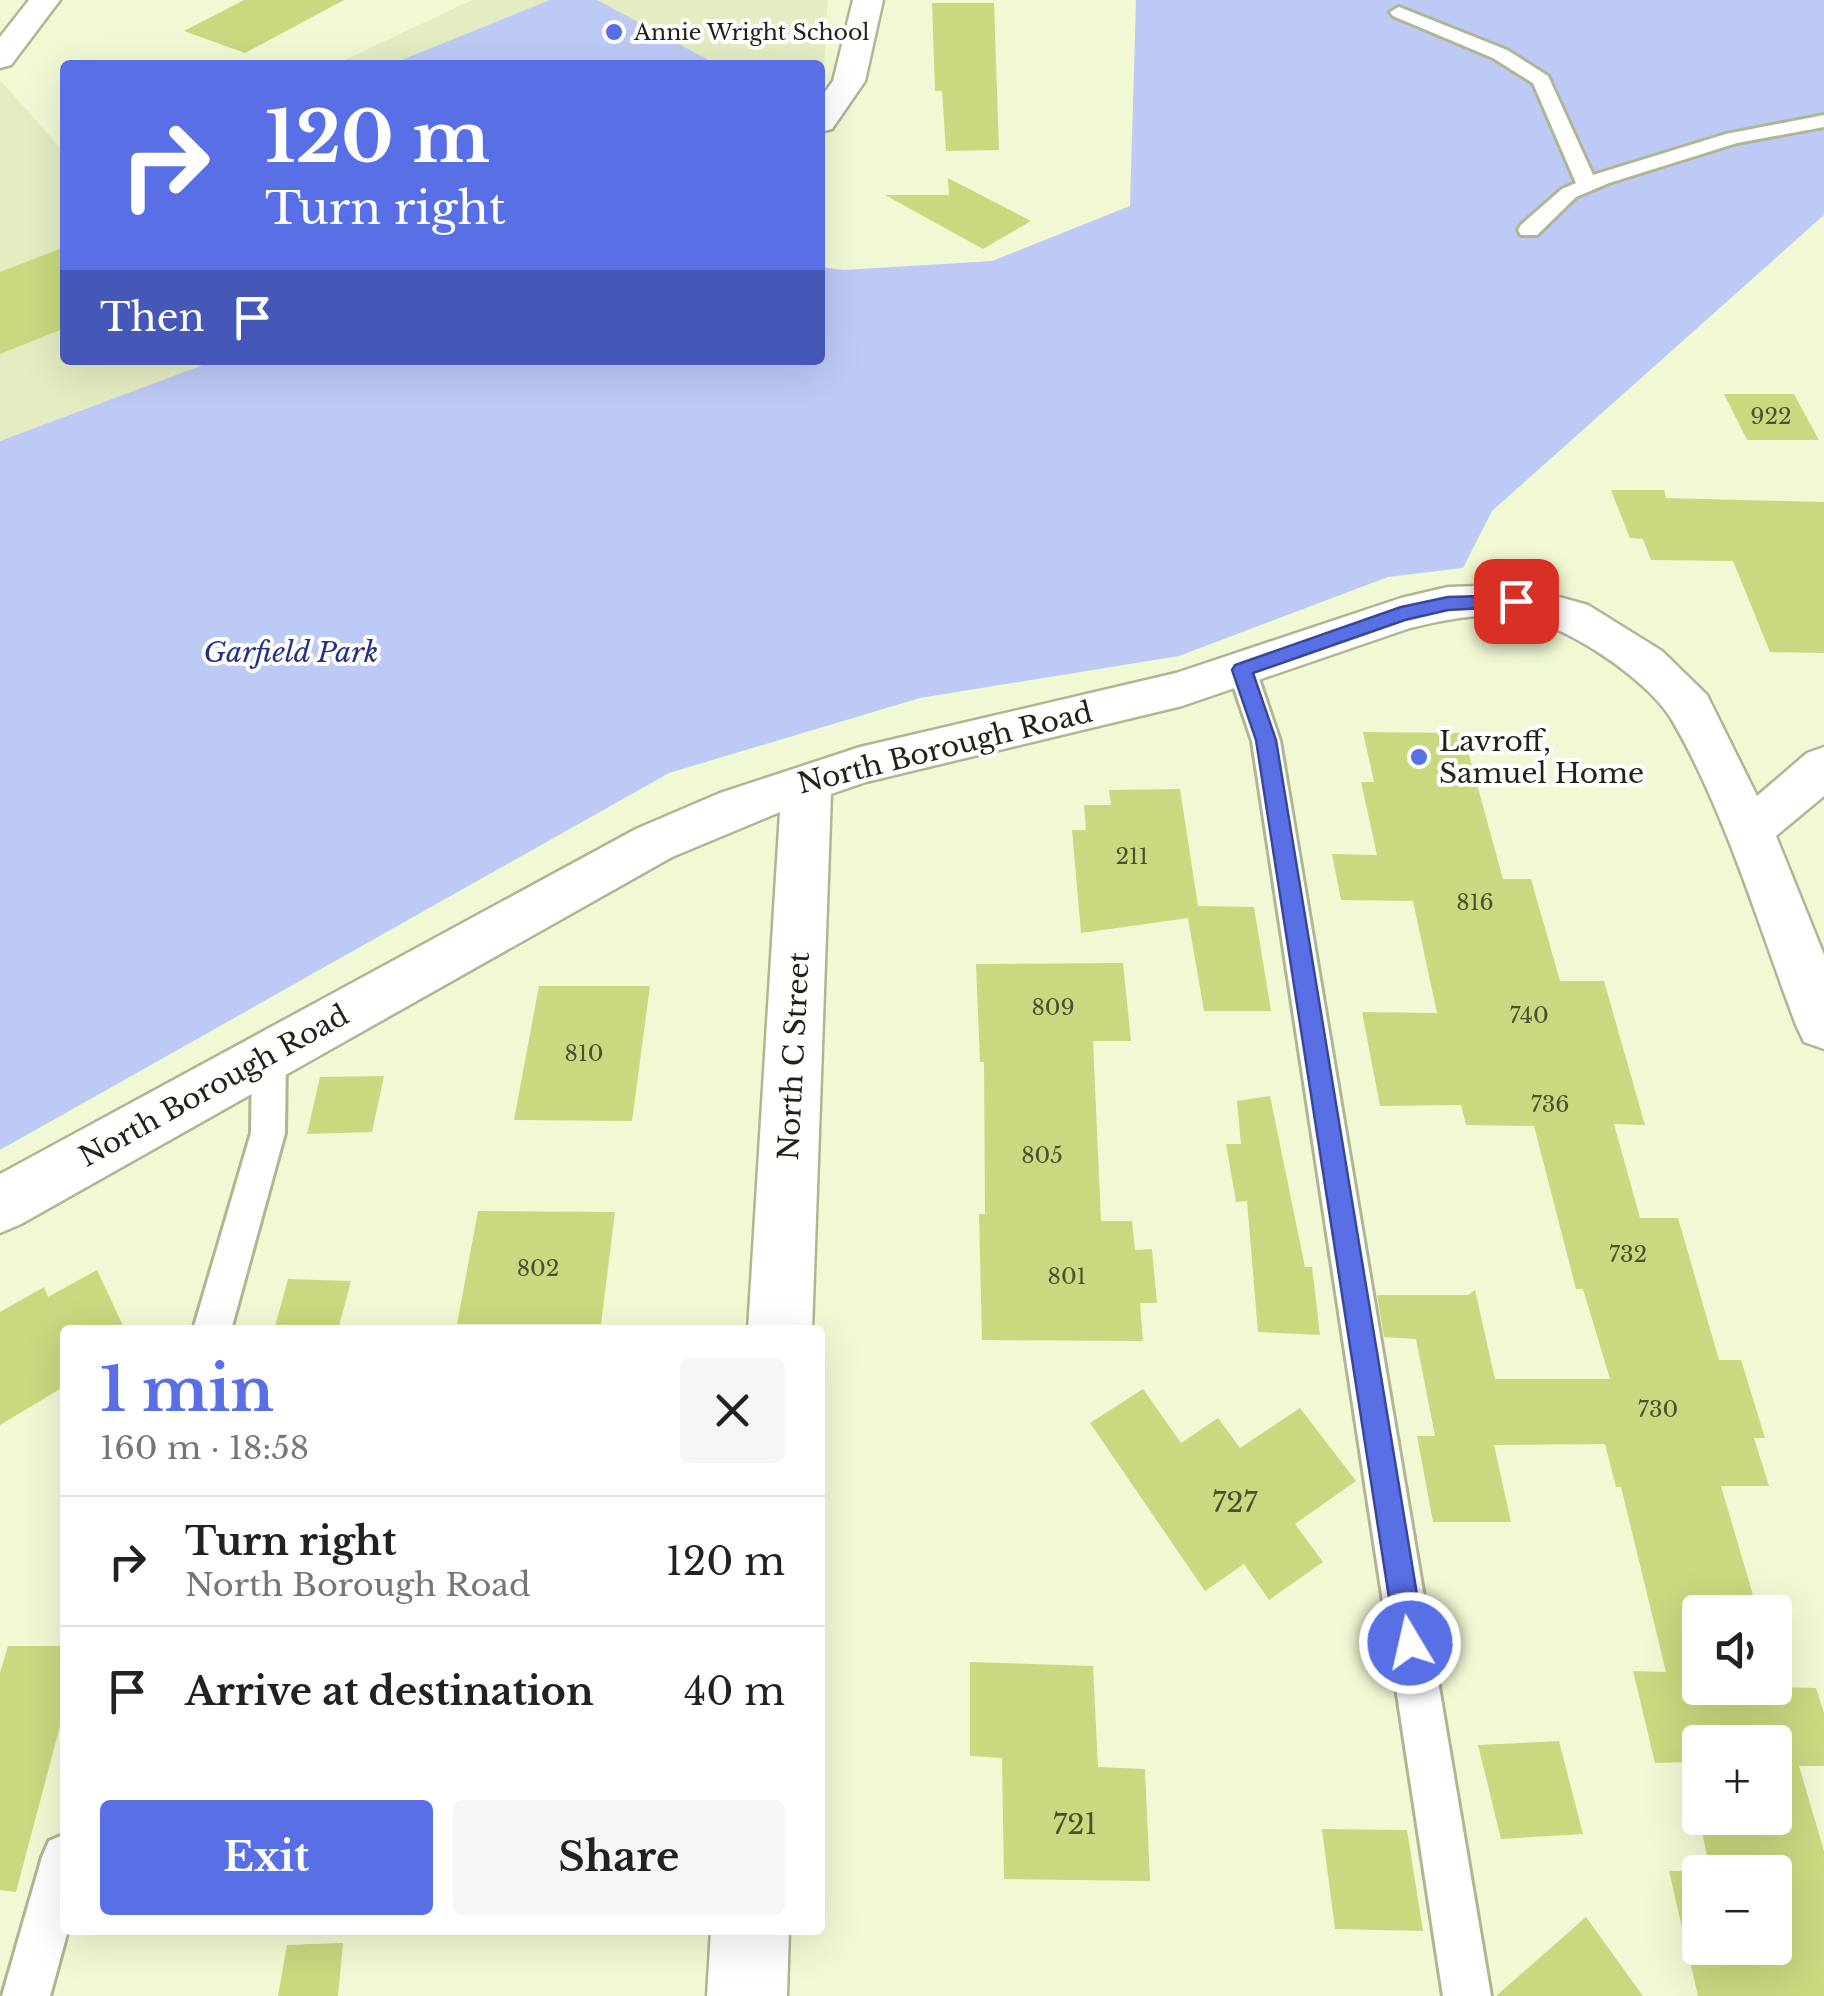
<!DOCTYPE html>
<html lang="en">
<head>
<meta charset="utf-8">
<style>
  body { margin:0; font-family:"Libre Baskerville",serif; background:#f6f6f6; color:#222; height:100vh; display:flex; flex-direction:column; font-size:38px; white-space:nowrap }
  * { box-sizing:border-box; margin:0 }
  p { font-size:32px; color:#767676 }
  .icon { flex:none; width:55px; height:55px; fill:none; stroke:currentColor; stroke-width:2; stroke-linecap:round; stroke-linejoin:round }
  .map { position:relative; flex:1; overflow:hidden }
  .drawer { position:absolute; left:60px; top:1325px; width:765px; height:610px; display:flex; flex-direction:column; background:#fff; border-radius:10px; box-shadow:0 10px 40px #0002 }
  .drawer>* { flex:none }
  .hud { position:absolute; left:60px; top:60px; width:765px; height:305px; border-radius:10px; box-shadow:0 10px 40px #0002; background:#586fe5; color:#fff; overflow:hidden }
  .fabs { position:absolute; left:1682px; top:1595px; display:grid; gap:20px }
  .fabs a { display:grid; place-items:center; width:110px; height:110px; border-radius:10px; background:#fff; box-shadow:0 10px 40px #0002; font-size:50px }
  .pin { position:absolute; display:grid; place-items:center; width:85px; height:85px; color:#fff; margin:-42px; border-radius:20px; box-shadow:0 5px 15px #0006 }
  .me { position:absolute; width:110px; margin:-55px; rotate:351deg; stroke-linejoin:round; filter:drop-shadow(0 0 8px #0008) }
  .turn { display:flex; align-items:center; gap:35px; height:210px; padding:0 40px; font-size:45px }
  .turn .icon { width:130px; height:130px; stroke-width:2.5 }
  .turn b { display:block; font-size:70px; line-height:85px }
  .then { display:flex; align-items:center; height:95px; padding:0 40px; background:#0003; gap:20px; font-size:38px }
  .round { display:grid; place-items:center; flex:none; width:105px; height:105px; border-radius:10px; background:#f6f6f6 }
  .headline { display:flex; align-items:center; justify-content:space-between; height:170px; padding:0 40px }
  h1 { font-size:60px; font-weight:700; line-height:75px; color:#586fe5 }
  .primary-button { display:flex; gap:20px; margin-top:auto; padding:20px 40px }
  .primary-button a { flex:1; height:115px; border-radius:10px; background:#586fe5; color:#fff; font-size:40px; font-weight:700; line-height:115px; text-align:center }
  .primary-button a+a { background:#f6f6f6; color:#222 }
  ul { padding:0; list-style:none }
  li { display:flex; align-items:center; gap:30px; height:130px; padding:0 40px; border-top:2px solid #e0e0e0 }
  li div { flex:1 }
  li b { display:block; font-size:38px }
  li em { font-style:normal }
  .map>svg:first-child { display:block }
  .built { fill:#e4edc1 }
  .green { fill:#bdcaf5 }
  .building { fill:#c8d97f; fill-rule:evenodd }
  .lines { fill:none; stroke-linecap:round; stroke-linejoin:round }
  .lane-casing { stroke:#afb693; stroke-width:6 }
  .street-casing { stroke:#afb693; stroke-width:5 }
  .lane { fill:#fff; fill-rule:evenodd }
  .street { fill:#fff; fill-rule:evenodd }
  .route { fill:#586fe5; stroke:#394895; stroke-width:2.5 }
  .poi-dot { fill:#586fe5; stroke:#fff; stroke-width:4 }
  .labels { text-anchor:middle; dominant-baseline:central; stroke-width:8; stroke-linejoin:round; paint-order:stroke }
  .far-poi-label { font-size:22px; fill:#202315; stroke:#fff; text-anchor:start }
  .number-label { font-size:22px; fill:#4a5030 }
  .park-label { font-size:28px; font-style:italic; fill:#253088; stroke:#fff }
  .poi-label { font-size:28px; fill:#202315; stroke:#fff; text-anchor:start }
  .street-label { font-size:28px; fill:#202315; stroke:#fff }
  .near-number-label { font-size:28px; fill:#4a5030 }
</style>
</head>
<body>
<div class="map">
<svg width="1824" height="1996" viewBox="0 0 1824 1996">
  <rect width="100%" height="100%" fill="#f1f9d4"/>
  <g class="built">
    <polygon points="472,0 828,0 824,68 820,72 820,65 334,65"/>
    <polygon points="0,80 65,153 65,360 216,360 0,441"/>
  </g>
  <g class="green">
    <polygon points="550,0 597,0 718,65 389,65"/>
    <polygon points="1136,0 1824,0 1824,215 1492,511 1463,568 1388,577 1179,656 920,698 669,773 0,1150 0,441 216,360 820,360 820,267 844,270 992,261 1130,206"/>
  </g>
  <g class="building">
    <polygon points="244,0 344,0 245,53 184,31"/>
    <polygon points="932,3 994,3 999,150 946,151 942,91 935,91"/>
    <polygon points="948,178 1031,221 983,249 885,195 949,195"/>
    <polygon points="65,247 65,328 0,354 0,272"/>
    <polygon points="1724,394 1794,394 1819,440 1747,440"/>
    <polygon points="1611,490 1664,490 1666,498 1824,502 1824,653 1770,652 1733,561 1651,560 1643,539 1630,538"/>
    <path d="M1363,732L1463,733L1503,879H1531L1560,981H1604L1645,1125L1614,1124L1640,1218H1678L1719,1360H1741L1765,1438H1754L1769,1486H1721L1758,1612H1700V1688H1775V1669L1780,1687L1816,1688L1824,1713V1766H1799L1824,1851V1996H1698L1669,1871H1710L1688,1762L1655,1763L1633,1671L1666,1672L1621,1487H1616L1605,1444L1494,1445L1511,1522H1433L1417,1436H1435L1416,1339L1384,1337L1377,1295H1468L1475,1290L1495,1379H1610L1583,1289H1576L1534,1126L1466,1125L1461,1105L1380,1106L1362,1012L1437,1013L1413,901L1341,900L1332,854L1377,855L1361,782H1374ZM1700,1742H1775V1818H1700ZM1700,1872H1775V1948H1700Z"/>
    <polygon points="1180,789 1198,906 1254,907 1271,1011 1204,1011 1188,918 1081,933 1072,830 1086,830 1084,805 1111,805 1109,790"/>
    <polygon points="1123,963 1131,1041 1093,1041 1101,1221 1132,1221 1135,1250 1152,1249 1157,1303 1140,1303 1143,1341 982,1340 979,1214 985,1214 984,1062 980,1062 976,964"/>
    <polygon points="539,986 650,986 632,1121 514,1120"/>
    <polygon points="384,1076 372,1132 307,1134 320,1077"/>
    <polygon points="1270,1096 1305,1267 1312,1267 1320,1335 1258,1332 1247,1201 1236,1202 1226,1144 1241,1144 1237,1101"/>
    <polygon points="478,1211 615,1212 601,1324 457,1324"/>
    <polygon points="97,1270 125,1330 65,1330 65,1386 0,1425 0,1312 44,1287 48,1297"/>
    <polygon points="288,1279 351,1281 338,1330 274,1330"/>
    <polygon points="1143,1389 1181,1443 1218,1418 1240,1448 1300,1408 1356,1481 1295,1524 1323,1562 1269,1600 1244,1564 1205,1591 1090,1423"/>
    <polygon points="8,1646 65,1646 65,1707 16,1892 0,1890 0,1673"/>
    <polygon points="970,1662 1093,1666 1098,1767 1145,1769 1150,1881 1004,1879 1002,1758 970,1756"/>
    <polygon points="1559,1741 1583,1834 1501,1839 1478,1745"/>
    <polygon points="1322,1829 1407,1830 1423,1931 1335,1929"/>
    <polygon points="1586,1917 1643,1996 1496,1996"/>
    <polygon points="343,1943 338,1996 278,1996 287,1945"/>
  </g>
  <g class="lines">
    <g class="lane-casing">
      <g id="lane">
        <polygon points="1399,7 1507,50 1548,76 1593,175 1726,134 1824,115 1824,127 1737,143 1609,183 1576,197 1537,235 1521,235 1518,230 1521,225 1562,189 1576,183 1533,83 1493,58 1393,16 1390,12"/>
        <polygon points="1242,660 1252,663 1256,670 1280,741 1491,1996 1443,1996 1252,741 1228,670 1232,663"/>
        <polygon points="269,1041 281,1045 286,1055 285,1133 231,1330 193,1330 251,1133 252,1055 257,1045"/>
        <polygon points="65,1834 68,1930 50,1996 2,1996 42,1857 49,1841"/>
      </g>
    </g>
    <g class="street-casing">
      <g id="street">
        <polygon points="29,0 60,0 11,65 0,68 0,37"/>
        <polygon points="853,0 883,0 865,81 832,129 820,132 820,99 833,81"/>
        <path d="M1516,585L1588,605L1662,651L1707,695L1757,796L1807,753L1824,747V796L1776,836L1824,955V1049L1804,1042L1796,1025C1759,927 1725,811 1672,720C1649,680 1563,622 1516,617C1481,612 1443,620 1410,628L1182,706L866,782L831,794L812,1330H748L780,812L672,857L21,1224L0,1233V1174L636,829L720,793L860,747L1176,673L1401,598L1448,587Z"/>
        <polygon points="711,1930 789,1930 787,1996 707,1996"/>
      </g>
    </g>
    <use href="#lane" class="lane"/>
    <use href="#street" class="street"/>
  </g>
  <polygon class="route" points="1516,595 1525,601 1523,606 1448,610 1405,620 1253,673 1276,740 1425,1643 1421,1653 1410,1658 1400,1653 1396,1643 1256,740 1232,670 1235,665 1401,607 1448,597"/>
  <g class="poi-dot">
    <circle cx="614" cy="32" r="10"/>
    <circle cx="1419" cy="757" r="10"/>
  </g>
  <g class="labels">
    <g class="far-poi-label">
      <text x="634" y="32">Annie Wright School</text>
    </g>
    <g class="number-label">
      <text x="1771" y="416">922</text>
      <text x="1132" y="856">211</text>
      <text x="1475" y="902">816</text>
      <text x="1053" y="1007">809</text>
      <text x="1529" y="1015">740</text>
      <text x="584" y="1053">810</text>
      <text x="1550" y="1104">736</text>
      <text x="1042" y="1155">805</text>
      <text x="1628" y="1254">732</text>
      <text x="538" y="1268">802</text>
      <text x="1067" y="1276">801</text>
      <text x="1658" y="1409">730</text>
    </g>
    <g class="park-label">
      <text x="291" y="652">Garfield Park</text>
    </g>
    <g class="poi-label">
      <text x="1439" y="741">Lavroff,<tspan x="1439" dy="32">Samuel Home</tspan></text>
    </g>
    <g class="street-label">
      <text transform="translate(945 748) rotate(-14)">North Borough Road</text>
      <text transform="translate(794 1056) rotate(-87)">North C Street</text>
      <text transform="translate(214 1086) rotate(-29)">North Borough Road</text>
    </g>
    <g class="near-number-label">
      <text x="1235" y="1502">727</text>
      <text x="1075" y="1824">721</text>
    </g>
  </g>
</svg>
<div class="fabs">
<a><svg class="icon" aria-label="sound" viewBox="0 0 24 24"><path d="M4 9h4l5-4v14l-5-4H4zM17 9q2 3 0 6"/></svg></a>
<a>+</a>
<a>−</a>
</div>
<div class="pin" style="left:1516px;top:601px;background:#d93025"><svg class="icon" aria-label="arrive" viewBox="0 0 24 24"><path d="M6 21V4h12l-3 4 3 4H6"/></svg></div>
<svg class="me" style="left:1410px;top:1643px" viewBox="-20 -20 40 40"><circle r="17" fill="#586fe5" stroke="#fff" stroke-width="3"/><path d="M0-11L8 9 0 5-8 9z" fill="#fff"/></svg>
<div class="hud">
<div class="turn"><svg class="icon" aria-label="right" viewBox="0 0 24 24"><path d="M7 20v-9h11M14 6l5 5-5 5"/></svg><div><b>120 m</b>Turn right</div></div>
<div class="then">Then<svg class="icon" aria-label="arrive" viewBox="0 0 24 24"><path d="M6 21V4h12l-3 4 3 4H6"/></svg></div>
</div>
<section class="drawer">
<div class="headline"><div><h1>1 min</h1><p>160 m · 18:58</p></div><a class="round"><svg class="icon" aria-label="close" viewBox="0 0 24 24"><path d="M6 6l12 12M18 6L6 18"/></svg></a></div>
<ul>
<li><svg class="icon" aria-label="right" viewBox="0 0 24 24"><path d="M7 20v-9h11M14 6l5 5-5 5"/></svg><div><b>Turn right</b><p>North Borough Road</p></div><em>120 m</em></li>
<li><svg class="icon" aria-label="arrive" viewBox="0 0 24 24"><path d="M6 21V4h12l-3 4 3 4H6"/></svg><div><b>Arrive at destination</b></div><em>40 m</em></li>
</ul>
<div class="primary-button"><a>Exit</a><a>Share</a></div>
</section>
</div>
</body>
</html>
